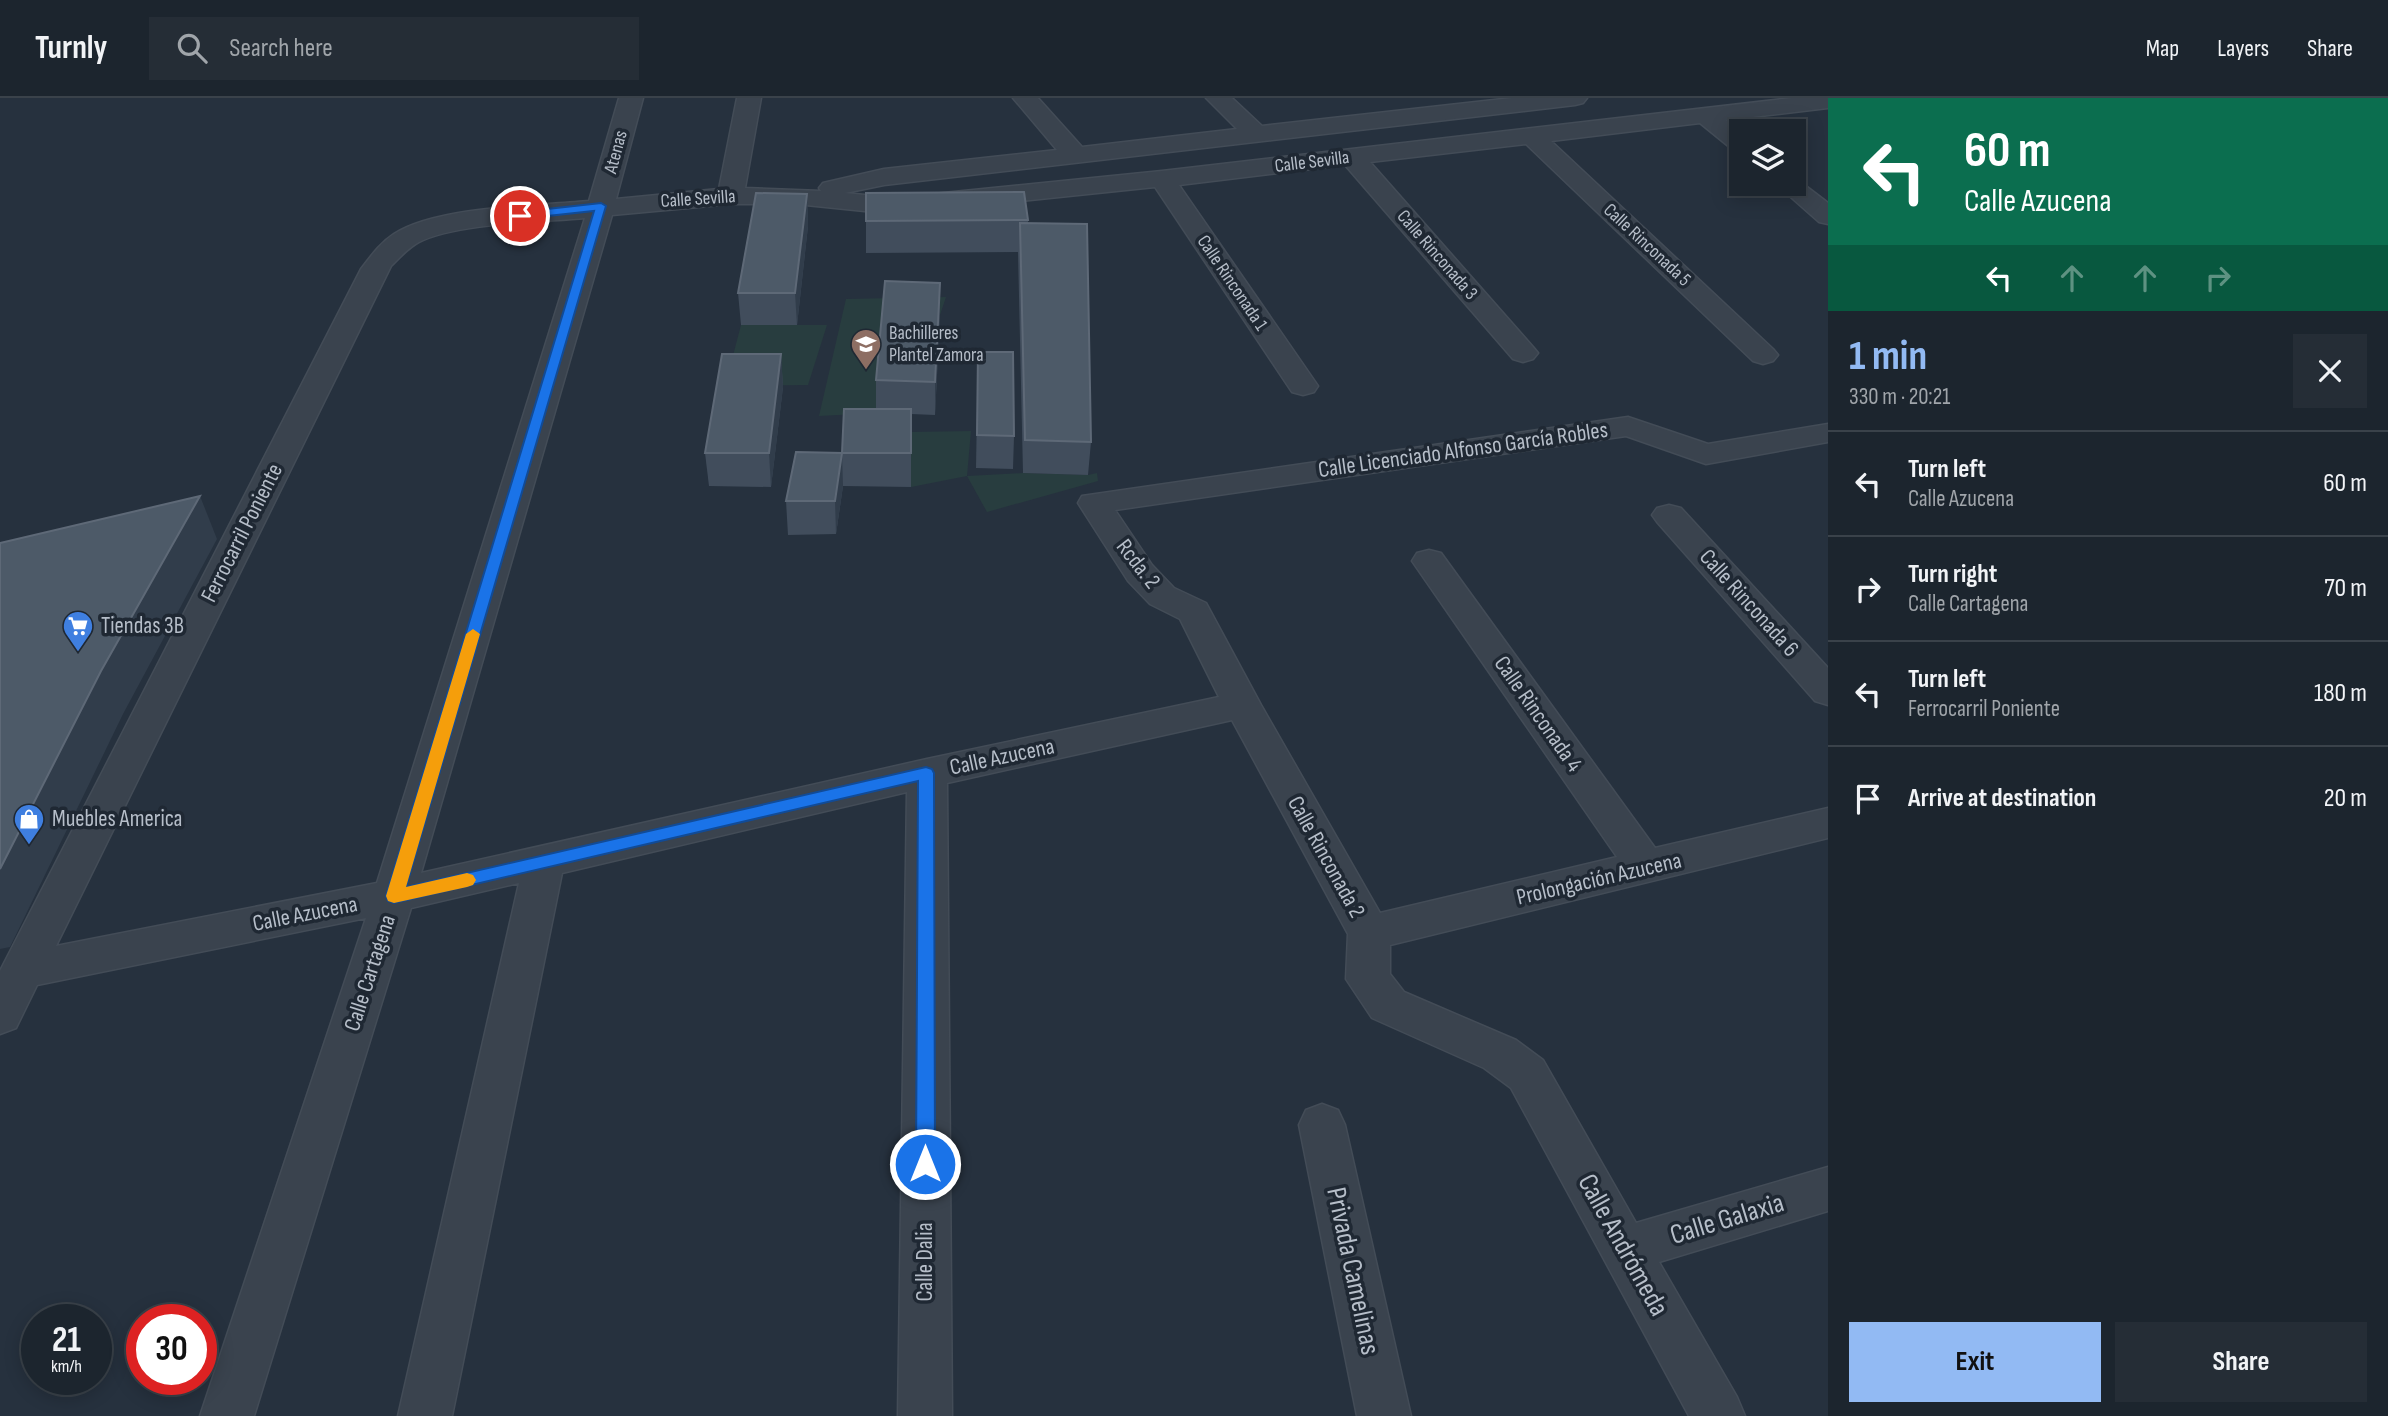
<!DOCTYPE html>
<html lang="en">
<head>
<meta charset="utf-8">
<style>
  body { margin:0; font-family:"Sofia Sans Condensed",sans-serif; background:#252d36; color:#f1f3f6; height:100vh; display:flex; flex-direction:column; font-size:26px; white-space:nowrap }
  * { box-sizing:border-box; margin:0 }
  p { font-size:23px; color:#a0a5aa }
  .icon { flex:none; width:38px; height:38px; fill:none; stroke:currentColor; stroke-width:2; stroke-linecap:round; stroke-linejoin:round }
  .map { position:relative; flex:1; overflow:hidden }
  .panel { display:flex; flex-direction:column; background:#1c252e; width:560px }
  .panel>* { flex:none }
  .guide { background:#0b6e4f; color:#fff; overflow:hidden }
  .tools { position:absolute; left:1729px; top:21px; display:grid; gap:14px }
  .tools a { display:grid; place-items:center; width:77px; height:77px; border-radius:0px; background:#1c252e; box-shadow:0 4px 18px #0003,0 0 0 2px #3a424a; font-size:35px }
  .speed { position:absolute; left:21px; top:1206px; display:flex; gap:14px; font-size:35px; font-weight:700; text-align:center }
  .speed>* { display:grid; place-content:center; width:91px; height:91px; border-radius:50%; background:#1c252e; box-shadow:0 4px 18px #0003,0 0 0 2px #3a424a; line-height:1 }
  .speed small { font-size:18px; font-weight:400 }
  .speed .limit { border:10px solid #d22; background:#fff; color:#111 }
  .pin { position:absolute; display:grid; place-items:center; width:60px; height:60px; color:#fff; margin:-30px; border:4px solid #fff; border-radius:50%; box-shadow:0 2px 7px #0007 }
  .me { position:absolute; width:77px; margin:-38px; rotate:0deg; stroke-linejoin:round; filter:drop-shadow(0 0 5px #0008) }
  .turn { display:flex; align-items:center; gap:24px; height:147px; padding:0 21px; font-size:32px }
  .turn .icon { width:91px; height:91px; stroke-width:2.5 }
  .turn b { display:block; font-size:49px; line-height:60px }
  .lanes { display:flex; align-items:center; height:66px; padding:0 21px; background:#0003; justify-content:center; gap:35px; direction:ltr }
  .lanes .off { opacity:.35 }
  .round { display:grid; place-items:center; flex:none; width:74px; height:74px; border-radius:0px; background:#252d36 }
  .overview { display:flex; align-items:center; justify-content:space-between; height:119px; padding:0 21px }
  h1 { font-size:42px; font-weight:700; line-height:52px; color:#92baf3 }
  .action { display:flex; gap:14px; margin-top:auto; padding:14px 21px }
  .action a { flex:1; height:80px; border-radius:0px; background:#92baf3; color:#111; font-size:28px; font-weight:700; line-height:80px; text-align:center }
  .action a+a { background:#252d36; color:#f1f3f6 }
  ul { padding:0; list-style:none }
  li { display:flex; align-items:center; gap:21px; height:105px; padding:0 21px; border-top:2px solid #3a424a }
  li div { flex:1 }
  li b { display:block; font-size:26px }
  li em { font-style:normal }
  header { display:flex; align-items:center; gap:42px; box-sizing:border-box; height:98px; padding:0 35px; background:#1c252e; border-bottom:2px solid #3a424a }
  header strong { font-size:33px }
  nav { display:flex; gap:38px; margin-inline-start:auto; font-size:24px }
  .search { width:490px; height:63px; background:#252d36; display:flex; align-items:center; gap:18px; box-sizing:border-box; padding:0 24px; border-radius:0px; color:#a0a5aa; font-size:26px }
  main { display:flex; flex:1; min-height:0 }
  .map>svg:first-child { display:block }
  .green { fill:#283d3f }
  .lines { fill:none; stroke-linecap:round; stroke-linejoin:round }
  .minor-casing { stroke:#434c57; stroke-width:3 }
  .minor { fill:#3a434e; fill-rule:evenodd }
  .wall { fill:#414d5c }
  .shaded-wall { fill:#313d4b }
  .building { fill:#4d5a68; stroke:#5e6977; stroke-width:2 }
  .route { fill:#1a73e8; stroke:#114b97; stroke-width:2 }
  .slow { fill:#f59e0b }
  .labels { text-anchor:middle; dominant-baseline:central; stroke-width:7; stroke-linejoin:round; paint-order:stroke }
  .far-street-label { font-size:19px; fill:#b6bec9; stroke:#1f2833 }
  .far-poi-label { font-size:19px; fill:#b6bec9; stroke:#1f2833; text-anchor:start }
  .street-label { font-size:23px; fill:#b6bec9; stroke:#1f2833 }
  .poi-label { font-size:23px; fill:#b6bec9; stroke:#1f2833; text-anchor:start }
  .near-street-label { font-size:28px; fill:#b6bec9; stroke:#1f2833 }
</style>
</head>
<body>
<header>
<strong>Turnly</strong>
<div class="search"><svg class="icon" aria-label="search" viewBox="0 0 24 24"><circle cx="10" cy="10" r="6"/><path d="M15 15l6 6"/></svg>Search here</div>
<nav><a>Map</a><a>Layers</a><a>Share</a></nav>
</header>
<main>
<div class="map">
<svg width="1828" height="1318" viewBox="0 0 1828 1318">
  <rect width="100%" height="100%" fill="#26313e"/>
  <g class="green">
    <polygon points="946,199 940,217 886,216 876,315 819,318 846,201"/>
    <polygon points="741,227 827,227 808,287 725,288"/>
    <polygon points="971,333 967,378 1023,375 1088,377 1097,375 1098,383 987,414 967,378 911,389 910,334"/>
  </g>
  <g class="lines">
    <g class="minor-casing">
      <g id="minor">
        <path d="M619,0H643L616,101L719,91L737,0H761L745,90L821,93L819,90L823,85L884,71L1057,52L1013,0H1038L1082,49L1237,31L1206,0H1232L1262,28L1512,0H1587L1583,5L1575,7L884,87L845,95L894,100L1162,73L1792,0H1828V10L1726,22L1741,34V53L1732,51L1700,25L1551,43L1773,251L1778,257L1773,263L1763,266L1753,263L1526,46L1370,64L1533,249L1538,255L1533,261L1523,264L1513,261L1345,67L1179,87L1318,288L1314,294L1303,297L1292,294L1155,89L894,116L796,106H731L612,117L421,775L927,661L1219,599L1180,521L1150,506L1128,483L1078,405L1082,398L1628,319L1708,346L1828,326V344L1706,366L1626,338L1115,412L1152,467L1174,490L1206,505L1261,607L1380,815L1617,759L1412,463L1417,455L1429,452L1441,455L1655,750L1828,710V740L1390,847V876L1404,894L1516,942L1543,962L1636,1125L1828,1069V1113L1659,1164L1737,1299L1745,1318H1689L1511,990L1484,970L1372,920L1346,881L1348,836L1232,622L947,685L952,1318H898L907,694L562,775L452,1318H398L519,785L411,810L254,1318H200L366,820L37,887L16,930L0,936V873L361,171C371,158 380,145 394,136C438,108 537,108 589,103ZM585,120L377,785L56,848L391,168C400,159 408,150 419,144C456,125 541,124 585,120Z"/>
        <polygon points="1794,79 1828,105 1828,126 1819,124 1776,86 1794,86"/>
        <polygon points="1669,407 1681,410 1828,570 1828,607 1815,603 1657,424 1652,417 1657,410"/>
        <polygon points="1322,1006 1338,1012 1345,1027 1411,1318 1357,1318 1299,1027 1306,1012"/>
      </g>
    </g>
    <use href="#minor" class="minor"/>
  </g>
  <g class="wall">
    <polygon points="807,96 808,128 797,227 741,227 738,195"/>
    <polygon points="1028,122 1028,125 1091,344 1088,377 1023,375 1018,154 866,155 866,123"/>
    <polygon points="940,217 935,317 911,316 911,389 843,388 836,436 788,437 786,403 842,355 876,311 876,282"/>
    <polygon points="978,254 1014,338 1013,371 976,370"/>
    <polygon points="781,256 783,289 771,389 709,388 705,355"/>
  </g>
  <g class="shaded-wall">
    <polygon points="807,96 808,128 797,227 795,195"/>
    <polygon points="940,185 940,217 935,317 935,284"/>
    <polygon points="781,256 783,289 771,389 769,355"/>
    <polygon points="842,355 843,388 836,436 835,403"/>
    <polygon points="200,398 217,441 123,616 10,849 0,851 0,771 101,573"/>
  </g>
  <g class="building">
    <polygon points="1024,94 1028,122 866,123 866,95"/>
    <polygon points="756,95 807,96 795,195 738,195"/>
    <polygon points="1020,125 1087,126 1091,344 1025,342"/>
    <polygon points="885,183 940,185 935,284 876,282"/>
    <polygon points="978,254 1013,254 1014,338 977,337"/>
    <polygon points="722,256 781,256 769,355 705,355"/>
    <polygon points="844,311 911,311 911,355 842,355"/>
    <polygon points="796,354 842,355 835,403 786,403"/>
    <polygon points="200,398 101,573 0,771 0,445"/>
  </g>
  <polygon class="route" points="601,105 606,108 406,789 926,669 932,671 934,675 935,1066 932,1073 925,1075 918,1073 916,1066 918,683 394,805 388,803 386,798 594,113 520,121 514,118 520,114"/>
  <polygon class="slow" points="473,531 480,536 406,789 467,775 473,777 476,782 473,787 467,789 394,805 388,803 386,798 466,536"/>
  <defs>
    <g id="school-pin" transform="scale(1.575)"><path d="M0 17L-7.5 6A9.5 9.5 0 1 1 7.5 6Z" fill="#8d6e63" stroke="#1f2833"/><path d="M0-5L7-2L0 1L-7-2ZM-4 1L0 2.5L4 1V4Q0 6-4 4Z" fill="#fff"/></g>
    <g id="supermarket-pin" transform="scale(1.575)"><path d="M0 17L-7.5 6A9.5 9.5 0 1 1 7.5 6Z" fill="#3f7fe0" stroke="#1f2833"/><path d="M-6-5.5h2.5l.6 2H6L4.5 2H-2.5L-4.4-4H-6ZM-1.5 3.2a1.3 1.3 0 1 0 .1 0ZM3 3.2a1.3 1.3 0 1 0 .1 0Z" fill="#fff"/></g>
    <g id="shop-pin" transform="scale(1.575)"><path d="M0 17L-7.5 6A9.5 9.5 0 1 1 7.5 6Z" fill="#3f7fe0" stroke="#1f2833"/><path d="M-5-2.5h2.3a2.7 3.5 0 0 1 5.4 0H5L5.5 6h-11ZM-1.5-2.5h3a1.5 2.3 0 0 0-3 0Z" fill="#fff"/></g>
  </defs>
  <g fill-rule="evenodd">
    <use href="#school-pin" x="866" y="246"/>
    <use href="#supermarket-pin" x="78" y="528"/>
    <use href="#shop-pin" x="29" y="721"/>
  </g>
  <g class="labels">
    <g class="far-street-label">
      <text transform="translate(616 54) rotate(-75)">Atenas</text>
      <text transform="translate(1312 64) rotate(-7)">Calle Sevilla</text>
      <text transform="translate(698 101) rotate(-4)">Calle Sevilla</text>
      <text transform="translate(1647 147) rotate(43)">Calle Rinconada 5</text>
      <text transform="translate(1437 157) rotate(49)">Calle Rinconada 3</text>
      <text transform="translate(1232 185) rotate(56)">Calle Rinconada 1</text>
    </g>
    <g class="far-poi-label">
      <text x="889" y="235">Bachilleres<tspan x="889" dy="22">Plantel Zamora</tspan></text>
    </g>
    <g class="street-label">
      <text transform="translate(1463 352) rotate(-8)">Calle Licenciado Alfonso García Robles</text>
      <text transform="translate(242 435) rotate(-63)">Ferrocarril Poniente</text>
      <text transform="translate(1138 466) rotate(52)">Rcda. 2</text>
      <text transform="translate(1749 505) rotate(48)">Calle Rinconada 6</text>
      <text transform="translate(1538 616) rotate(55)">Calle Rinconada 4</text>
      <text transform="translate(1002 659) rotate(-12)">Calle Azucena</text>
      <text transform="translate(1326 759) rotate(61)">Calle Rinconada 2</text>
      <text transform="translate(1599 781) rotate(-13)">Prolongación Azucena</text>
      <text transform="translate(305 816) rotate(-11)">Calle Azucena</text>
      <text transform="translate(370 875) rotate(-72)">Calle Cartagena</text>
      <text transform="translate(925 1164) rotate(-90)">Calle Dalia</text>
    </g>
    <g class="poi-label">
      <text x="101" y="528">Tiendas 3B</text>
      <text x="52" y="721">Muebles America</text>
    </g>
    <g class="near-street-label">
      <text transform="translate(1727 1121) rotate(-17)">Calle Galaxia</text>
      <text transform="translate(1623 1147) rotate(61)">Calle Andrómeda</text>
      <text transform="translate(1353 1173) rotate(78)">Privada Camelinas</text>
    </g>
  </g>
</svg>
<div class="tools">
<a><svg class="icon" aria-label="layers" viewBox="0 0 24 24"><path d="M12 4l9 5-9 5-9-5zM3 14l9 5 9-5"/></svg></a>
</div>
<div class="speed"><div>21<small>km/h</small></div><div class="limit">30</div></div>
<div class="pin" style="left:520px;top:118px;background:#d93025"><svg class="icon" aria-label="arrive" viewBox="0 0 24 24"><path d="M6 21V4h12l-3 4 3 4H6"/></svg></div>
<svg class="me" style="left:925px;top:1066px" viewBox="-20 -20 40 40"><circle r="17" fill="#1a73e8" stroke="#fff" stroke-width="3"/><path d="M0-11L8 9 0 5-8 9z" fill="#fff"/></svg>
</div>
<section class="panel">
<div class="guide">
<div class="turn"><svg class="icon" aria-label="left" viewBox="0 0 24 24"><path d="M17 20v-9H6M10 6l-5 5 5 5"/></svg><div><b>60 m</b>Calle Azucena</div></div>
<div class="lanes"><svg class="icon" aria-label="left" viewBox="0 0 24 24"><path d="M17 20v-9H6M10 6l-5 5 5 5"/></svg><svg class="icon off" aria-label="ahead" viewBox="0 0 24 24"><path d="M12 20V5M6 11l6-6 6 6"/></svg><svg class="icon off" aria-label="ahead" viewBox="0 0 24 24"><path d="M12 20V5M6 11l6-6 6 6"/></svg><svg class="icon off" aria-label="right" viewBox="0 0 24 24"><path d="M7 20v-9h11M14 6l5 5-5 5"/></svg></div>
</div>
<div class="overview"><div><h1>1 min</h1><p>330 m · 20:21</p></div><a class="round"><svg class="icon" aria-label="close" viewBox="0 0 24 24"><path d="M6 6l12 12M18 6L6 18"/></svg></a></div>
<ul>
<li><svg class="icon" aria-label="left" viewBox="0 0 24 24"><path d="M17 20v-9H6M10 6l-5 5 5 5"/></svg><div><b>Turn left</b><p>Calle Azucena</p></div><em>60 m</em></li>
<li><svg class="icon" aria-label="right" viewBox="0 0 24 24"><path d="M7 20v-9h11M14 6l5 5-5 5"/></svg><div><b>Turn right</b><p>Calle Cartagena</p></div><em>70 m</em></li>
<li><svg class="icon" aria-label="left" viewBox="0 0 24 24"><path d="M17 20v-9H6M10 6l-5 5 5 5"/></svg><div><b>Turn left</b><p>Ferrocarril Poniente</p></div><em>180 m</em></li>
<li><svg class="icon" aria-label="arrive" viewBox="0 0 24 24"><path d="M6 21V4h12l-3 4 3 4H6"/></svg><div><b>Arrive at destination</b></div><em>20 m</em></li>
</ul>
<div class="action"><a>Exit</a><a>Share</a></div>
</section>
</main>
</body>
</html>
